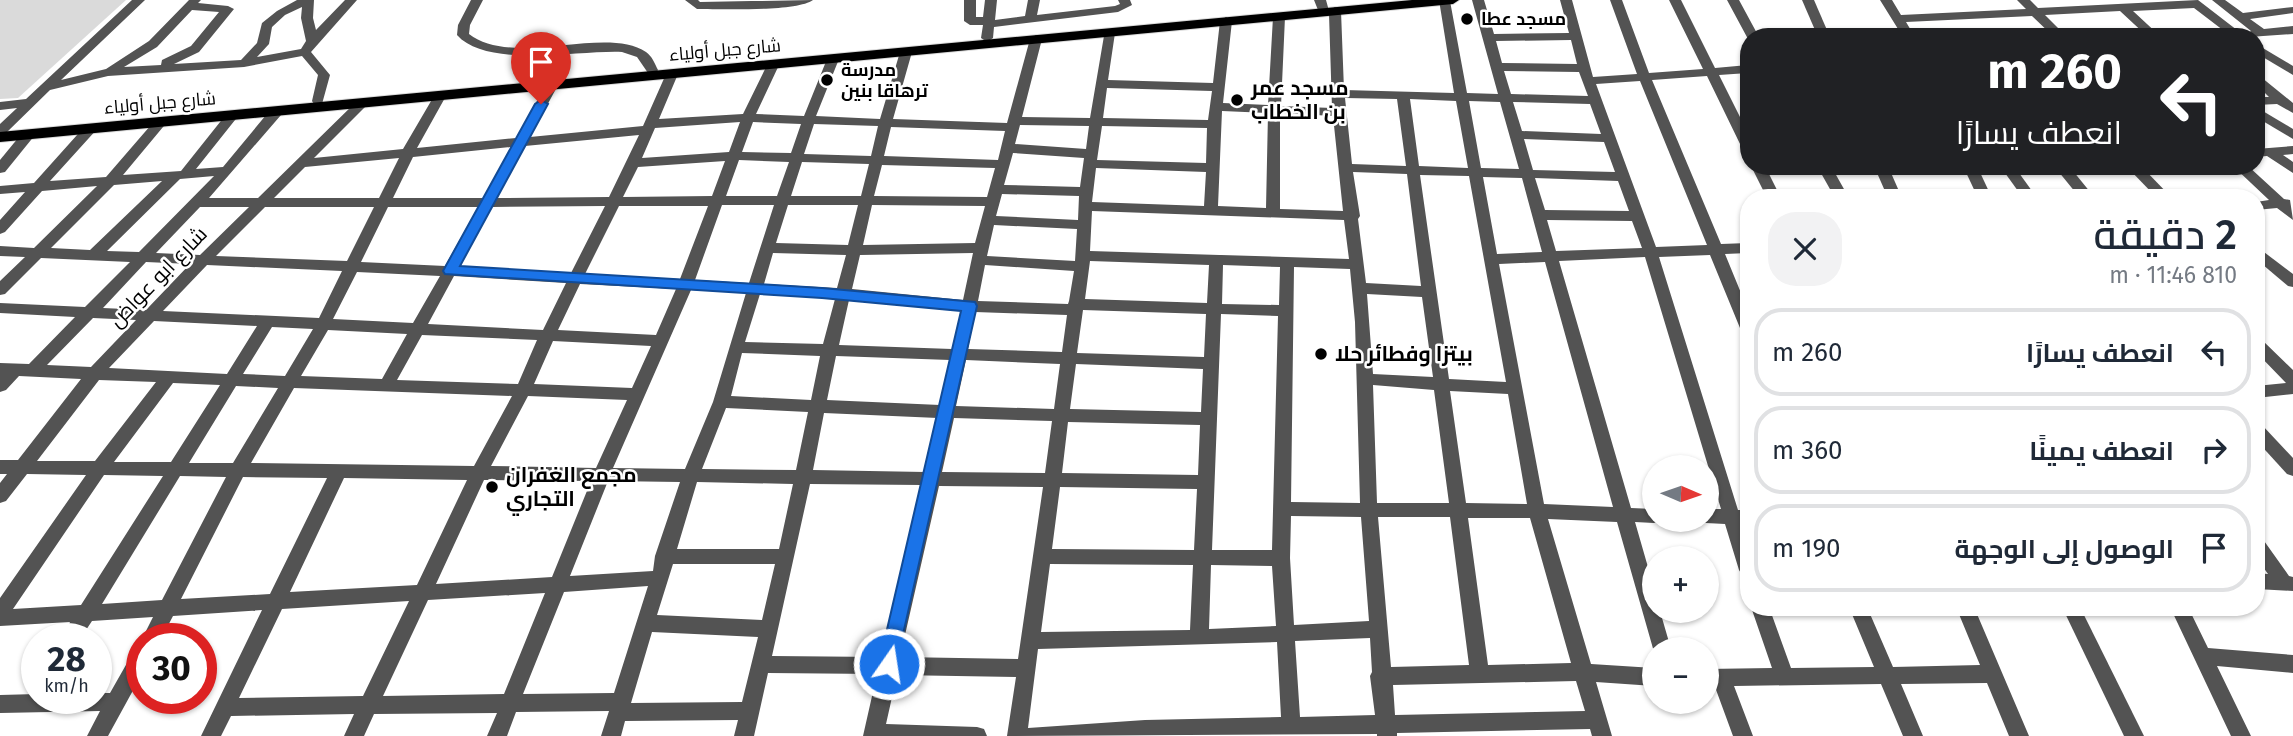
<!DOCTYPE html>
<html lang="ar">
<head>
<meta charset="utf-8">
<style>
  body { margin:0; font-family:"Fira Sans",Cairo,sans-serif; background:#f2f2f3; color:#1f2937; direction:rtl; height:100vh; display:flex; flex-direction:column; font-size:26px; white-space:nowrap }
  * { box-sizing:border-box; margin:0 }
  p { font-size:23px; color:#747a83 }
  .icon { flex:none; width:38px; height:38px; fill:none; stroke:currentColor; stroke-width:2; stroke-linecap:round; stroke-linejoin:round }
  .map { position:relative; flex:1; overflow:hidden; direction:ltr }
  .details { position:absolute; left:1740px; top:189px; width:525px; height:427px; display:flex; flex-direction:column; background:#fff; border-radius:28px; box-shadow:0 2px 5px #0004; direction:rtl }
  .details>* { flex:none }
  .guide { position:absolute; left:1740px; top:28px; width:525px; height:147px; border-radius:28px; box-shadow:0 2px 5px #0004; direction:rtl; background:#202124; color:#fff; overflow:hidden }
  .needle { width:46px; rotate:92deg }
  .tools { position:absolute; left:1642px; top:455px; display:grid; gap:14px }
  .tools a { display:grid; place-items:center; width:77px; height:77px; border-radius:50%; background:#fff; box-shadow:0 2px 5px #0004; font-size:35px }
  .speed { position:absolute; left:21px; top:623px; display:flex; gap:14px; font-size:35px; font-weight:700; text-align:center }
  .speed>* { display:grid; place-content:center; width:91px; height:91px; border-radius:50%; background:#fff; box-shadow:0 2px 5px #0004; line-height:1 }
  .speed small { font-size:18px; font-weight:400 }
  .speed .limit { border:10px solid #d22; background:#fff; color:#111 }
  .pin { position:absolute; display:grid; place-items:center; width:60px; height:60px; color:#fff; margin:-72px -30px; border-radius:50% 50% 50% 0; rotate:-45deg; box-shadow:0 0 7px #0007 }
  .pin .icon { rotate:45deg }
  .me { position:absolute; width:77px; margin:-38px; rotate:13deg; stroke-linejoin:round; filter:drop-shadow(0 0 5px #0008) }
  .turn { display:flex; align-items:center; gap:24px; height:147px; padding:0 28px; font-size:32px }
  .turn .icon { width:91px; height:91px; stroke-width:2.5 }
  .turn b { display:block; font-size:49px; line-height:60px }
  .round { display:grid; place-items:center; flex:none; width:74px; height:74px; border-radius:28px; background:#f2f2f3 }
  .summary { display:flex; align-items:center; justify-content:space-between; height:119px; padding:0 28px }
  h1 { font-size:42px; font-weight:600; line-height:52px }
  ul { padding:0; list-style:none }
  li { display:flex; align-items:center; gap:21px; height:88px; margin:0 14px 10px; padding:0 14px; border:4px solid #e0e1e3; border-radius:28px }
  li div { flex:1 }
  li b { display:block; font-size:26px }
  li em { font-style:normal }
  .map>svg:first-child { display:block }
  .green { fill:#dadada }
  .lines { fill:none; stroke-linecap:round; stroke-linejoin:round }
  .major-casing { stroke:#dbdbdb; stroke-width:2 }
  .minor { fill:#535353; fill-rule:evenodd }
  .major { fill:#000; fill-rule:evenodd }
  .route { fill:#1a73e8; stroke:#114b97; stroke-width:2 }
  .poi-dot { fill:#000; stroke:#fff; stroke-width:2.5 }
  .labels { text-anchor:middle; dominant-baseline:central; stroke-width:5; stroke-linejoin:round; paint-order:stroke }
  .far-poi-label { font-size:18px; font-weight:bold; fill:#000; stroke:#fff; text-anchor:start }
  .far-street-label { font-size:18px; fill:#000; stroke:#fff }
  .poi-label { font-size:21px; font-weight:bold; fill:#000; stroke:#fff; text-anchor:start }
  .street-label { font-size:21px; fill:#000; stroke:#fff }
</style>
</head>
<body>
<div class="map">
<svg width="2293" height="736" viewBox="0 0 2293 736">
  <rect width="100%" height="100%" fill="#fff"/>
  <polygon class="green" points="0,0 126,0 18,98 0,99"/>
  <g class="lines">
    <g class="major-casing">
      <polygon id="major" points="1412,0 1459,0 1453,4 0,142 0,132"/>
    </g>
    <g class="minor">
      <path d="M132,0H145L61,80L106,69L149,41L189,0H201L198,3L228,6L234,9L199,52L174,64L241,60L257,43L262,23L277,11L297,0H314L313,18L316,30L345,0H357L311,52L330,75L322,104H314L312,101L318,75L302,56L244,67L108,76L50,90L6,133L0,134V124L17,108L0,110V102L26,99ZM302,7L301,18L306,41L301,49L257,57L269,44L272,27L285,15ZM192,10L219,12L191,46L162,60L161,65L124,67L157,47Z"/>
      <path d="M471,0H483L470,25L469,34C512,68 606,25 646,52C652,56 655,64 658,70L656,73H648L637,57L622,52C579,50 487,69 457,35L458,25Z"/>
      <path d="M685,0H698L700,2L813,0C797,12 720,9 697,9Z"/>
      <polygon points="964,0 976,0 976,17 983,17 985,0 997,0 995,20 1025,16 1028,0 1040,0 1037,15 1115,6 1120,4 1118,0 1130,0 1132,5 1118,12 994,27 993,38 987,42 981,38 983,25 970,25 964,21"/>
      <path d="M1314,0H1326L1329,11L1335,7L1341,11L1344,90L1454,93L1439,0L1450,1L1467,93L1498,94L1472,0H1484L1494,34L1569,33L1560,0H1572L1593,77L1637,74L1610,0H1622L1649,73L1703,69L1669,0H1681L1715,68L1748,65V73L1719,75L1748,133V150L1741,146L1707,76L1652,80L1721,244L1748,243V253L1725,254L1748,310V334L1740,328L1710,255L1659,257L1738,510H1748V524H1743L1748,542V578L1742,575L1739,570L1725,524L1706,523L1699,520H1706V509H1721L1645,257L1559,261L1631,508L1654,509V520H1661L1654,523L1635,522L1654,588V611H1660L1671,649H1654V652L1617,522L1548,519L1591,664L1654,668V686L1596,682L1612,736H1592L1590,729L1397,733V736H1377V734L1007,736L1016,677L897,675L886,724L977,727L984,729L987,736H863L877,674L768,673L754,736H734L738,720L625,721L621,736H601L609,711L516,712L507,736H487L497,713L374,714L364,736H344L354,714L231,716L221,736H201L262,610L173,616L161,639H142L153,617L92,621L80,639H61L70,622L0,626V598L86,475L27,474L6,501L0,503V483L7,474H0V460H18L81,379L19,376L6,390L0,392V363L29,364L75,317L0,313V303L85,307L130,262L41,258L5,294L0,295V281L25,257L0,256V246L34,248L97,186L42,191L5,232L0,234V220L25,192L0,194V186L34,183L86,125L91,124L98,128L50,181L106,177L157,118L162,117L168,121L123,175L181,171L228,112L233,111L239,115L196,169L223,167L271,109H281V115L209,198H258L358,100H366V106L314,158L403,149L434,96L440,92L446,96L417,148L516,138L546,85L552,81L558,85L530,137L643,126L666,74L672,70L678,74L659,119L743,114L767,65L773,61L779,65L756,114L804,116L827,59L833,55L839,59L816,116L880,119L900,52L906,48L912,52L893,119L1007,123L1030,39L1036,35L1042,39L1022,117L1090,118L1105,30L1109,29L1115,33L1108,80L1213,83L1220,21L1226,17L1232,21L1223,103L1268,105L1273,17L1279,13L1285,17L1281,106L1332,108L1329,14L1320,15ZM1571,40L1577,64L1502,63L1496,41ZM1504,71L1579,72L1588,96L1511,94ZM1640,81L1707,245L1656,247L1596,84ZM1107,88L1212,91L1208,120L1103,118ZM1345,98L1397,99L1406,166L1352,164ZM1410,99L1456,101L1468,168L1419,166ZM1469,101L1500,102L1519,169L1481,168ZM1513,102L1590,104L1601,134L1522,131ZM1222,111L1268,113L1266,208L1218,206ZM1280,113L1333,116L1343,211L1280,209ZM740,122L729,152L642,158L655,128ZM753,122L801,124L791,153L742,152ZM814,124L878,126L871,156L804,154ZM1020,125L1089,126L1086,149L1015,144ZM1102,126L1207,128L1206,163L1097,160ZM891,127L1005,131L998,160L884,156ZM639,135L609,197L497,198L525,146ZM1524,139L1604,142L1615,172L1533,170ZM511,147L483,198H393L413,157ZM1013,153L1084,158L1080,187L1004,185ZM399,158L379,198H274L305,167ZM739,160L789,162L777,196H726ZM725,161L712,196L623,197L638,167ZM802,162L869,164L861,196H791ZM882,165L995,168L987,197L874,196ZM1096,168L1206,172L1204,206L1092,202ZM1353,172L1407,174L1421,286L1366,283L1358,219L1360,216ZM1420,175L1469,176L1506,382L1449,379ZM214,176L139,252L107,251L180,179ZM1483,177L1522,178L1542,252L1497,254ZM1535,178L1618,181L1629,211L1545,210ZM162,181L90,250L51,248L114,185ZM1002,194L1079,196L1078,220L996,216ZM722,205H774L749,283L695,280ZM788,205H858L848,245L776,243ZM872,205L985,206L975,243L863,245ZM605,206L571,273L459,266L492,207ZM619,206H708L680,279L585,274ZM200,207H249L200,255L156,253ZM265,207H374L347,261L216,256ZM388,207H478L445,266L361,262ZM1092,211L1344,220L1349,259L1090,251ZM1547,220L1632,221L1642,248L1556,251ZM994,225L1077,229L1075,261L987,256ZM773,253L846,255L837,288L764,284ZM973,253L963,300L852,289L860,255ZM1090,261L1209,265L1207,303L1085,299ZM146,262L190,264L146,310L103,308ZM1545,262L1613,507L1544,504L1499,264ZM207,265L342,271L319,318L163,311ZM985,265L1074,271L1069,301L1068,304L978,301ZM1223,265L1280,267L1279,305L1222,304ZM1294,267L1350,269L1355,322L1360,503L1291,502ZM357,272L440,276L413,323L333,319ZM454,276L566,283L543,330L428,324ZM580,284L676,289L656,335L558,330ZM691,290L746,293L713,402L685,469L613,468ZM760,294L835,299L823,344L745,342ZM1367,294L1422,297L1433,377L1373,374ZM849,300L961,310L952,349L839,345ZM1083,310L1206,314L1204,357L1077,353ZM975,312L1067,315L1062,352L968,349ZM1221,314L1278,316L1272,550H1212ZM93,318L136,320L91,367L47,365ZM154,321L257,326L227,374L109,368ZM272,327L313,329L285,376L243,374ZM328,330L407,334L382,379L301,376ZM422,335L537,340L518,384L397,380ZM553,341L651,346L632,388L534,384ZM742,353L820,356L811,400L731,396ZM836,356L950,360L940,405L827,400ZM966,360L1060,364L1054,409L956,406ZM1076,364L1203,369L1201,412L1070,409ZM99,380L156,382L95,461H37ZM173,383L220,385L171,462H114ZM1373,385L1434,390L1449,503H1377ZM236,386L278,388L233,463H189ZM294,388L512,396L474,466L251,463ZM1450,391L1508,394L1527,504L1466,503ZM528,396L627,400L596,468L491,466ZM726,408L808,412L796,470L702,469ZM824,413L938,418L925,472L813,470ZM954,418L1052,421L1045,473L942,472ZM1068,422L1200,425L1198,475L1062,473ZM104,475L163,476L81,605L13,609ZM180,476L226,477L162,600L102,604ZM243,477L327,478L270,594L181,599ZM344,478L467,480L417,585L290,592ZM484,480L591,481L552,577L436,584ZM608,481L680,482L655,556L653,571L570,576ZM697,482L793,484L779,549H677ZM810,484L922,485L881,657L772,656ZM939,486L1043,487L1018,659L900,657ZM1060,487L1197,489L1194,550L1052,549ZM1291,516L1361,517L1369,621L1294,625L1290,558ZM1378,517H1450L1469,665L1391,667ZM1468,518H1530L1571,663L1488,665ZM673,564H775L762,620L657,615ZM1050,564L1193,565L1190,630L1041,632ZM1211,565L1272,566L1276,626L1209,629ZM648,586L614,693L523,694L564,592ZM545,593L504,694L383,696L428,600ZM409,601L363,696L239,698L282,609ZM652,632L758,637L742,702L631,703ZM1370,638L1372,672L1370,676L1375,715L1300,717L1295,641ZM1277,642L1281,717L1145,720L1028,728L1038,649ZM1576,681L1585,711L1395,715L1393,685Z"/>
      <polygon points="1727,0 1739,0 1759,37 1748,37 1748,39"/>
      <polygon points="1802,0 1814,0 1830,37 1818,37"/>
      <polygon points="1880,0 1892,0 1901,15 2026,9 2017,0 2030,0 2038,8 2198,0 2246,37 2232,37 2194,8 2133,11 2161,37 2148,37 2120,11 2045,15 2067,37 2054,37 2032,16 1906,22 1915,37 1903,37"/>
      <polygon points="2212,0 2225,0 2243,13 2293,7 2293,13 2250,19 2264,29 2293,26 2293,34 2249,37 2247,34 2251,31"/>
      <polygon points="2256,44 2293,66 2293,75 2256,53"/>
      <polygon points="2256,73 2293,103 2293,113 2277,104 2256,105 2256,97 2269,97 2256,84"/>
      <polygon points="2256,107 2293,129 2293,139 2256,117"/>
      <polygon points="28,131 35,135 5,172 0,173 0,160 23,132"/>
      <polygon points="2293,146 2293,154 2283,155 2293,162 2293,173 2267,156 2256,157 2256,149"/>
      <polygon points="1751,166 1765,166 1781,198 1767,198"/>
      <polygon points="1817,166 1831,166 1849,198 1835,198"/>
      <polygon points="1874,166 1888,166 1902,198 1888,198"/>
      <polygon points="1963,166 1977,166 1992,198 1978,198"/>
      <polygon points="2000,166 2014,166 2037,198 2023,198"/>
      <polygon points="2054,166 2069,166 2095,198 2080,198"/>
      <polygon points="2126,166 2141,166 2172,198 2157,198"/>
      <polygon points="2233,166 2248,166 2284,199 2290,200 2293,220 2277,208 2256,210 2256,202 2269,200"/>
      <polygon points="2256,246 2293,274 2293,287 2288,286 2256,259"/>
      <polygon points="2256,337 2261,339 2293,370 2293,394 2256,398 2256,386 2286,383 2256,352"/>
      <polygon points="2256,424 2262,425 2293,458 2293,476 2287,474 2256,440"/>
      <polygon points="2256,536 2262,538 2289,576 2293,577 2293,591 2256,589 2256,573 2268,574 2256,557"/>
      <polygon points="1751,607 1769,607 1791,668 1874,667 1849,607 1867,607 1893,667 1980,665 1956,607 1974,607 2029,736 2009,736 1987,683 1901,684 1923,736 1903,736 1881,684 1734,686 1753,736 1733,736 1715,687 1706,687 1706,669 1772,668"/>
      <polygon points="2062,607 2080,607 2144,736 2124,736"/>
      <polygon points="2170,607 2188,607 2208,648 2293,655 2293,673 2217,666 2251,736 2231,736"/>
      <polygon points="142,647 142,674 108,736 87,736 100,711 0,713 0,695 37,694 37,698 96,698 96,693 110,693 135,649"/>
    </g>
    <use href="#major" class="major"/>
  </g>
  <polygon class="route" points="541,100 548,104 460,266 822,288 975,302 977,306 895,670 889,673 882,670 879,664 961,311 822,298 445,274 443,271 535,104"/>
  <g class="poi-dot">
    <circle cx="1467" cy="19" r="7"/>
    <circle cx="827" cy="80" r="7"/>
    <circle cx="1237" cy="100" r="7"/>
    <circle cx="1321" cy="354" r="7"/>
    <circle cx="492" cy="487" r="7"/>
  </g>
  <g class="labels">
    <g class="far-poi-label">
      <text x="1481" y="19">مسجد عطا</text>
      <text x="841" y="70">مدرسة<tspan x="841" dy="21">ترهاقا بنين</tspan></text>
    </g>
    <g class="far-street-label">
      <text transform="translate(725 50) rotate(-5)">شارع جبل أولياء</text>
      <text transform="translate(160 103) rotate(-5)">شارع جبل أولياء</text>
    </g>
    <g class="poi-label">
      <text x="1251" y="88">مسجد عمر<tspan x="1251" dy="24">بن الخطاب</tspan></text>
      <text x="1335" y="354">بيتزا وفطائر حلا</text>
      <text x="506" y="475">مجمع الغفران<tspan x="506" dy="24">التجاري</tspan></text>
    </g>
    <g class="street-label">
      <text transform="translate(158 277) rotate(-46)">شارع ابو عواض</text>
    </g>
  </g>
</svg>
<div class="tools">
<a><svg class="needle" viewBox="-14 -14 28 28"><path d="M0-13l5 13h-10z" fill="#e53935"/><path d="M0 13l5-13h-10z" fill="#747a83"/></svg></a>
<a>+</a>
<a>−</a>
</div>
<div class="speed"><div>28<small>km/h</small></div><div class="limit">30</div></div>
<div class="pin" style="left:541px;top:104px;background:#d93025"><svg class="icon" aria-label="arrive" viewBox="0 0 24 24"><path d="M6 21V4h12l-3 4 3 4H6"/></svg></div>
<svg class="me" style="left:889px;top:664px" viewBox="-20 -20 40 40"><circle r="17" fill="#1a73e8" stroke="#fff" stroke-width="3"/><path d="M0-11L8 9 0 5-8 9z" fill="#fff"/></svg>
<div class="guide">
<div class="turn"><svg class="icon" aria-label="left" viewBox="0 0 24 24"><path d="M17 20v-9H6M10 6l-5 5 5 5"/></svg><div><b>260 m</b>انعطف يسارًا</div></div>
</div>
<section class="details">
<div class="summary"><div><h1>2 دقيقة</h1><p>810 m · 11:46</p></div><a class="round"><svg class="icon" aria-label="close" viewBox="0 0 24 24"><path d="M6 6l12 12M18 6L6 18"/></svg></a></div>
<ul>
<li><svg class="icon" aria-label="left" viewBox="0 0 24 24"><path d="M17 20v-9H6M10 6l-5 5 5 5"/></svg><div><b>انعطف يسارًا</b></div><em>260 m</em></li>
<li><svg class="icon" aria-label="right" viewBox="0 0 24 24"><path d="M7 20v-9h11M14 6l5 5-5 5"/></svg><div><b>انعطف يمينًا</b></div><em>360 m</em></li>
<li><svg class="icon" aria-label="arrive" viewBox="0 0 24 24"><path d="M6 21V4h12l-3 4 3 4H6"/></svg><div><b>الوصول إلى الوجهة</b></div><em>190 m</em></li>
</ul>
</section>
</div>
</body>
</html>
